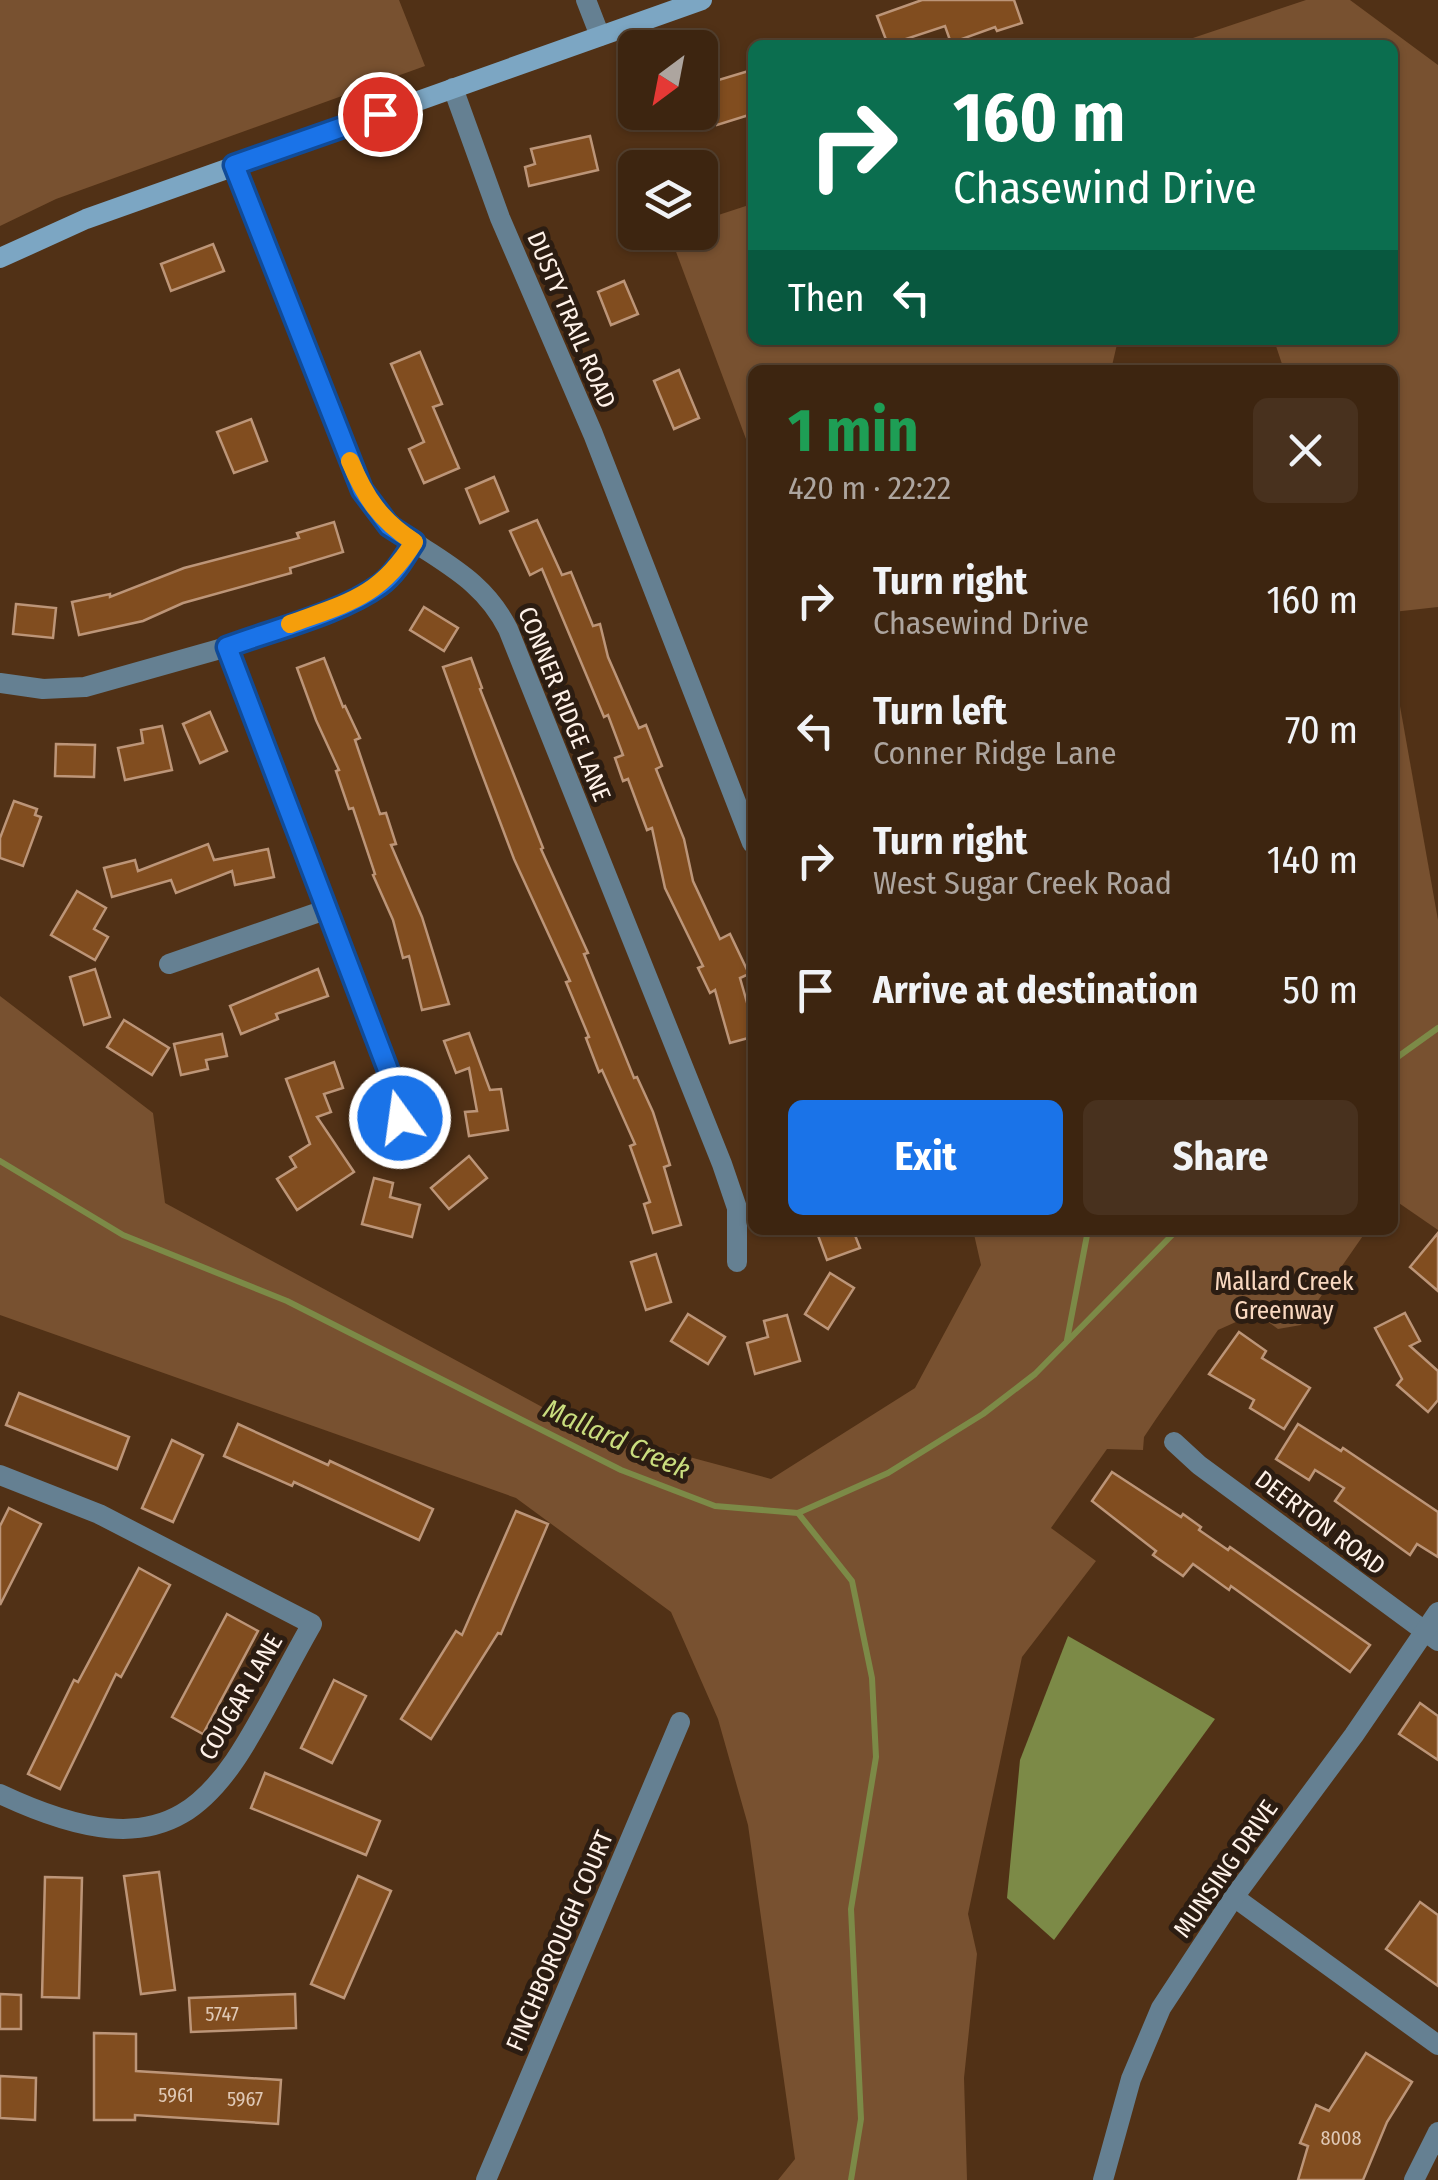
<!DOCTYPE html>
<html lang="en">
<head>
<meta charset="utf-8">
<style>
  body { margin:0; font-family:"Fira Sans Condensed",sans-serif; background:#48311e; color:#f1f3f6; height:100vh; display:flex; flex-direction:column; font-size:38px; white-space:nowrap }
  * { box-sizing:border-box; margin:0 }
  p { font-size:32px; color:#ada59f }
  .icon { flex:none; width:55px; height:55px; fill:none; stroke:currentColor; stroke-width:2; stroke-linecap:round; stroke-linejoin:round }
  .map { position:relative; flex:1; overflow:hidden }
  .panel { position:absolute; left:748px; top:365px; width:650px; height:870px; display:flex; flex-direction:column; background:#3d2510; border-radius:15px; box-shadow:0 2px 8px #0004,0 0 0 2px #564230 }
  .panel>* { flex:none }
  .guide { position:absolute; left:748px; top:40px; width:650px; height:305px; border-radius:15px; box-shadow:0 2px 8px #0004,0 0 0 2px #564230; background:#0b6e4f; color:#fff; overflow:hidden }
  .needle { width:65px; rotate:212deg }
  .controls { position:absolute; left:618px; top:30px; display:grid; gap:20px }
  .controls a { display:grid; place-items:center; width:100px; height:100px; border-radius:15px; background:#3d2510; box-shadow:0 2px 8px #0004,0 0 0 2px #564230; font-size:50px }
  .pin { position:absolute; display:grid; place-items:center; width:85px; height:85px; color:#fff; margin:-42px; border:5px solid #fff; border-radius:50%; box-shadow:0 2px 10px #0007 }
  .me { position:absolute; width:110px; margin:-55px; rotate:346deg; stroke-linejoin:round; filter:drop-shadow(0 0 8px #0008) }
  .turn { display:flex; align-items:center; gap:35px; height:210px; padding:0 40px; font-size:45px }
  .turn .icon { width:130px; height:130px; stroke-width:2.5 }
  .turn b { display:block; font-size:70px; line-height:85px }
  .then { display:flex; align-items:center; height:95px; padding:0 40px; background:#0003; gap:20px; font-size:38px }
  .round { display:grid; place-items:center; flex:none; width:105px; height:105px; border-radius:15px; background:#48311e }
  .summary { display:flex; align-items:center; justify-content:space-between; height:170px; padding:0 40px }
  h1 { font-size:60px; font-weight:700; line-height:75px; color:#1e9e55 }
  .primary-button { display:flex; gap:20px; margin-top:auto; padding:20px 40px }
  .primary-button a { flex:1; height:115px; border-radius:15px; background:#1a73e8; color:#fff; font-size:40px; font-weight:700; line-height:115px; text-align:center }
  .primary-button a+a { background:#48311e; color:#f1f3f6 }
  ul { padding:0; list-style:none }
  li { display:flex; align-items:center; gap:30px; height:130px; padding:0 40px }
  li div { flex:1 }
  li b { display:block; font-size:38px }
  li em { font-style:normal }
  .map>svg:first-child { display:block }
  .green { fill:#785130 }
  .water { fill:#7c8a47 }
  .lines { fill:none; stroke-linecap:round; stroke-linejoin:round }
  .stream { stroke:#7c8a47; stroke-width:6 }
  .building { fill:#814d1f; stroke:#bc9578; stroke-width:2.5 }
  .minor { stroke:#658092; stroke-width:20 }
  .secondary { stroke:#7ca6c3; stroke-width:20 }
  .route-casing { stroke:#114b97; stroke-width:25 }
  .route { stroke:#1a73e8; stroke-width:18 }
  .slow { stroke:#f59e0b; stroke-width:18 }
  .labels { text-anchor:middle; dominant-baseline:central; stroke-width:10; stroke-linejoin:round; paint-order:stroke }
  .number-label { font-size:20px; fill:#e0c9b6 }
  .street-label { font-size:25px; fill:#fff2e9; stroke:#2c1d12 }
  .park-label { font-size:25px; fill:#f9d8c0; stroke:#2c1d12 }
  .water-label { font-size:28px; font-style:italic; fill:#c9dd7e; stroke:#2c1d12 }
</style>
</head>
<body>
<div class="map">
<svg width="1438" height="2180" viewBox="0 0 1438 2180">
  <rect width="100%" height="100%" fill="#513116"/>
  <g class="green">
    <polygon points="0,0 399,0 425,66 56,199 0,226"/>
    <polygon points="1306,0 1350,0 1438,65 1438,607 1393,612 1392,370 1284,370 1274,340 1392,340 1392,45 1172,45"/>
    <polygon points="752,204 752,340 1118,340 1111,370 752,370 752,455 669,233 700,232 700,221"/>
    <polygon points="1392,661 1438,920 1438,1230 1393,1199"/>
    <polygon points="0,996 153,1113 165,1203 581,1428 771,1479 915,1388 981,1265 973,1230 1367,1230 1301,1325 1278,1329 1256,1313 1218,1330 1156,1419 1144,1437 1143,1450 1107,1449 1051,1528 1096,1561 1022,1657 968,1914 977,1954 964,2078 967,2180 778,2180 795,2159 748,1825 718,1719 671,1612 516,1498 0,1315"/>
  </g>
  <polygon class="water" points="1068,1636 1215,1719 1054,1940 1007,1898 1020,1760"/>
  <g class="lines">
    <g class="stream">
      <polyline points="1392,1061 1438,1028"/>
      <polyline points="0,1161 123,1235 287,1301 621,1470 715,1506 798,1513 888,1473 983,1414 1035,1374 1177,1230"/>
      <polyline points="1067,1340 1088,1230"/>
      <polyline points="798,1513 852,1581 872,1678 876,1757 851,1909 861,2119 851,2180"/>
    </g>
  </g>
  <g class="building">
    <polygon points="922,0 1014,0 1022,23 997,31 995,27 951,43 945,26 888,45 877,16"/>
    <polygon points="752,70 752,114 717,125 705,84"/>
    <polygon points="590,136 598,170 529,186 525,167 535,164 531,149"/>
    <polygon points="213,244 224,271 171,291 161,264"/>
    <polygon points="624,281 638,314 611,325 598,292"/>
    <polygon points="420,352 442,404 433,407 459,468 424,483 409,449 424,442 391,364"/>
    <polygon points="679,370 699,418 674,429 654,381"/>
    <polygon points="251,419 267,461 234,473 217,432"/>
    <polygon points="494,477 508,511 480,523 466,489"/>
    <polygon points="537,520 562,575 571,572 593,626 600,624 608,657 639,728 646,725 662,766 656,769 684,839 693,881 720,939 730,934 749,974 740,978 752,1020 752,1037 730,1043 715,990 710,993 698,968 703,966 665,888 652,828 647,830 628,779 623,781 615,758 623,755 608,715 604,717 542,569 530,575 510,531"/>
    <polygon points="334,522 343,552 290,568 291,573 183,603 143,621 79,635 72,602 110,594 110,597 184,568 299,538 297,533"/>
    <polygon points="16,604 56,608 53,638 13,634"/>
    <polygon points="424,607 458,628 444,651 410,630"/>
    <polygon points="324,658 343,707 345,706 360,738 355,740 380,814 386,813 396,844 391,845 422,917 449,1004 422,1010 409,956 403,958 393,920 373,875 375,874 353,808 349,809 336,771 339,770 316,720 297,668"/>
    <polygon points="471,658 482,688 480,689 543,848 541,849 588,953 584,954 634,1078 637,1077 653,1112 670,1165 664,1167 681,1225 653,1233 644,1204 650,1202 630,1146 635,1144 602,1070 599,1072 586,1038 589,1037 566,982 570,981 514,859 476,758 443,667"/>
    <polygon points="210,712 227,751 200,763 183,724"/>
    <polygon points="162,726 172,770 125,780 118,748 143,743 141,730"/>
    <polygon points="56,744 95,745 94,777 55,776"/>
    <polygon points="14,801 37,809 35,815 41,817 23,866 0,858 0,838"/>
    <polygon points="208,844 214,860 268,849 274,877 235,885 232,871 176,893 171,880 112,897 104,868 135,860 138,871"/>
    <polygon points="77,891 106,908 94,929 108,937 95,960 51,935"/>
    <polygon points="95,969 110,1017 84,1025 70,977"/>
    <polygon points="318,969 328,996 276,1014 278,1019 241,1034 230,1006"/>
    <polygon points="124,1020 169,1048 152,1075 107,1047"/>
    <polygon points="469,1033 490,1090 501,1089 508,1130 469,1136 465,1112 477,1111 469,1068 456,1073 444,1041"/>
    <polygon points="222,1034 227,1056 206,1060 208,1069 181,1075 174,1044"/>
    <polygon points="334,1062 343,1088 324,1094 331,1112 317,1117 354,1172 297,1210 277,1179 296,1167 290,1157 310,1144 286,1079"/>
    <polygon points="469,1156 487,1178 449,1209 431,1188"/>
    <polygon points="374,1178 393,1183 390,1197 420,1205 412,1237 362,1224"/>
    <polygon points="816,1230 853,1230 860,1248 827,1260"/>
    <polygon points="1438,1233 1438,1291 1410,1267"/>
    <polygon points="656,1254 671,1302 646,1310 631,1262"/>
    <polygon points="830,1273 854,1288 828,1329 805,1314"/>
    <polygon points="1405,1313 1420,1341 1410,1346 1438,1371 1438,1400 1428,1412 1397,1385 1402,1379 1375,1328"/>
    <polygon points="688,1314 725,1337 708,1364 671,1341"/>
    <polygon points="787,1315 800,1361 755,1374 747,1343 768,1337 764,1321"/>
    <polygon points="1239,1332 1266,1351 1262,1358 1310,1388 1284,1429 1250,1408 1254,1400 1209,1374"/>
    <polygon points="19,1393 129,1437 117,1469 6,1425"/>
    <polygon points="238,1424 328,1465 330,1461 433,1509 419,1540 294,1482 292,1486 224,1456"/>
    <polygon points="1298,1424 1341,1451 1343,1448 1438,1512 1438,1557 1417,1544 1410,1555 1335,1501 1344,1488 1315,1470 1309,1480 1276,1459"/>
    <polygon points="172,1440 203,1455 173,1522 142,1508"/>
    <polygon points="1112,1472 1181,1517 1183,1514 1201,1527 1199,1530 1228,1550 1230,1547 1370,1645 1350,1672 1231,1586 1229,1590 1193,1564 1183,1576 1153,1555 1156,1551 1092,1501"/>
    <polygon points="9,1508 41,1524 0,1605 0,1526"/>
    <polygon points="516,1511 548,1524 501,1634 498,1633 431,1739 401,1719 456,1631 462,1635"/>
    <polygon points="139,1568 170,1585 121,1677 116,1674 60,1789 28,1774 74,1680 78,1682"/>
    <polygon points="227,1614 258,1631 203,1734 172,1717"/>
    <polygon points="334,1680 366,1696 332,1763 301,1748"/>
    <polygon points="1420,1703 1438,1716 1438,1760 1399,1734"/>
    <polygon points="265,1773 380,1821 366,1855 251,1808"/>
    <polygon points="159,1872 175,1990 141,1994 124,1876"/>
    <polygon points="358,1876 391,1891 344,1998 311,1984"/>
    <polygon points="45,1877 82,1878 79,1998 42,1997"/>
    <polygon points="1420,1902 1438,1915 1438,1986 1386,1949"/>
    <polygon points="0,1994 21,1995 21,2029 0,2029"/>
    <polygon points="295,1994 296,2028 191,2032 189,1998"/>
    <polygon points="94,2033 136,2034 136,2071 281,2080 278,2124 135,2115 135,2120 94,2120"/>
    <polygon points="1366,2053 1412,2082 1387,2122 1363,2180 1298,2180 1308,2146 1300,2143 1316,2105 1329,2111"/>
    <polygon points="0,2076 36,2078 35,2120 0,2118"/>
  </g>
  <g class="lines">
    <g class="minor">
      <polyline points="586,0 600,36"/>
      <polyline points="453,88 500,218 593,434 752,843"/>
      <path d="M234,165L362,490C401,554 472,557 508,629L722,1164L737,1208V1262"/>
      <polyline points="227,647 393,1083 400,1118"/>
      <polyline points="0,683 43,689 85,687 227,647 348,603 377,587 390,576 414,542"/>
      <polyline points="169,964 328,909"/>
      <polyline points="1174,1442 1199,1465 1438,1641"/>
      <path d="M0,1475L99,1514L312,1624C225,1776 202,1889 0,1794"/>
      <polyline points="1234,1897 1438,2045"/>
      <polyline points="486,2180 680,1722"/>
      <polyline points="1103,2180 1131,2079 1161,2008 1234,1897 1354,1735 1438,1612"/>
      <polyline points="1414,2180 1438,2132"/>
    </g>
    <polyline class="secondary" points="0,258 86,219 702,0"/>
  </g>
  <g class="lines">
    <g class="route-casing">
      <path id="route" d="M380,114L234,165L362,490L389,526L414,542C404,558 395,574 380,585C342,613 272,630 227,647L393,1083L400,1118"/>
    </g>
    <use href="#route" class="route"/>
    <path class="slow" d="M290,624C347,603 380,597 414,542C380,520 365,497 350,461"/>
  </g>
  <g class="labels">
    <g class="number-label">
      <text x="222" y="2014">5747</text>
      <text x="176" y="2095">5961</text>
      <text x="245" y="2099">5967</text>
      <text x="1341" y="2138">8008</text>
    </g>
    <g class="street-label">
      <text transform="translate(571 320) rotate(67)">DUSTY TRAIL ROAD</text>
      <text transform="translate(564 704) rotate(68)">CONNER RIDGE LANE</text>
      <text transform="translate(1320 1523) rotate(37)">DEERTON ROAD</text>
      <text transform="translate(241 1697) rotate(-60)">COUGAR LANE</text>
      <text transform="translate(1226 1869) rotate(-55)">MUNSING DRIVE</text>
      <text transform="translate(560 1941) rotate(-67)">FINCHBOROUGH COURT</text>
    </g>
    <g class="park-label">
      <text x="1284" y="1282">Mallard Creek<tspan x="1284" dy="29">Greenway</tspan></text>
    </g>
    <g class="water-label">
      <text transform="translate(617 1439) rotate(24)">Mallard Creek</text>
    </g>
  </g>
</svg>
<div class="controls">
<a><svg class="needle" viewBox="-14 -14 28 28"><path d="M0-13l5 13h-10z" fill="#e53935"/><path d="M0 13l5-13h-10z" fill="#ada59f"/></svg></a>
<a><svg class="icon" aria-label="layers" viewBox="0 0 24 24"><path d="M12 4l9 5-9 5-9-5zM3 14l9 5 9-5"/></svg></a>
</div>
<div class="pin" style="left:380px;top:114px;background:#d93025"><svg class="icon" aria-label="arrive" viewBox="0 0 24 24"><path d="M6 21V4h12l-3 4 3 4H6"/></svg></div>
<svg class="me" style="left:400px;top:1118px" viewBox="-20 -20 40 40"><circle r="17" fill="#1a73e8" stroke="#fff" stroke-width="3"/><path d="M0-11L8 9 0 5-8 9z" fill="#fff"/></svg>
<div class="guide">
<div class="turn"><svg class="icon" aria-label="right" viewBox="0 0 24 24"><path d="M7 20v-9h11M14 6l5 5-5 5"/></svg><div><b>160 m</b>Chasewind Drive</div></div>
<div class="then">Then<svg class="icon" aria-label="left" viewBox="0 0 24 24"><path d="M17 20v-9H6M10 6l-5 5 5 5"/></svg></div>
</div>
<section class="panel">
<div class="summary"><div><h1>1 min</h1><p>420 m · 22:22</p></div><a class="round"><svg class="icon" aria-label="close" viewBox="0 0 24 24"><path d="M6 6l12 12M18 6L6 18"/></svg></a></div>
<ul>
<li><svg class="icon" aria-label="right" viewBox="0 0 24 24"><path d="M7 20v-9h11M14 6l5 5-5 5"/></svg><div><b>Turn right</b><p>Chasewind Drive</p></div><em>160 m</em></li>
<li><svg class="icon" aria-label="left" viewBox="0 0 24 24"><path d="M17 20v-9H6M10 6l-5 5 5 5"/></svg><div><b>Turn left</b><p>Conner Ridge Lane</p></div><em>70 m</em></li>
<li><svg class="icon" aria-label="right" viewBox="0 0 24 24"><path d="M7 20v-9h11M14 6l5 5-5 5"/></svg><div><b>Turn right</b><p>West Sugar Creek Road</p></div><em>140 m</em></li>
<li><svg class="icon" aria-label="arrive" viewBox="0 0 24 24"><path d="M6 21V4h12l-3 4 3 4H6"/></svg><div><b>Arrive at destination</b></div><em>50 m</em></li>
</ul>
<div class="primary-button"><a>Exit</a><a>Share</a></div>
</section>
</div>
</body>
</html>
